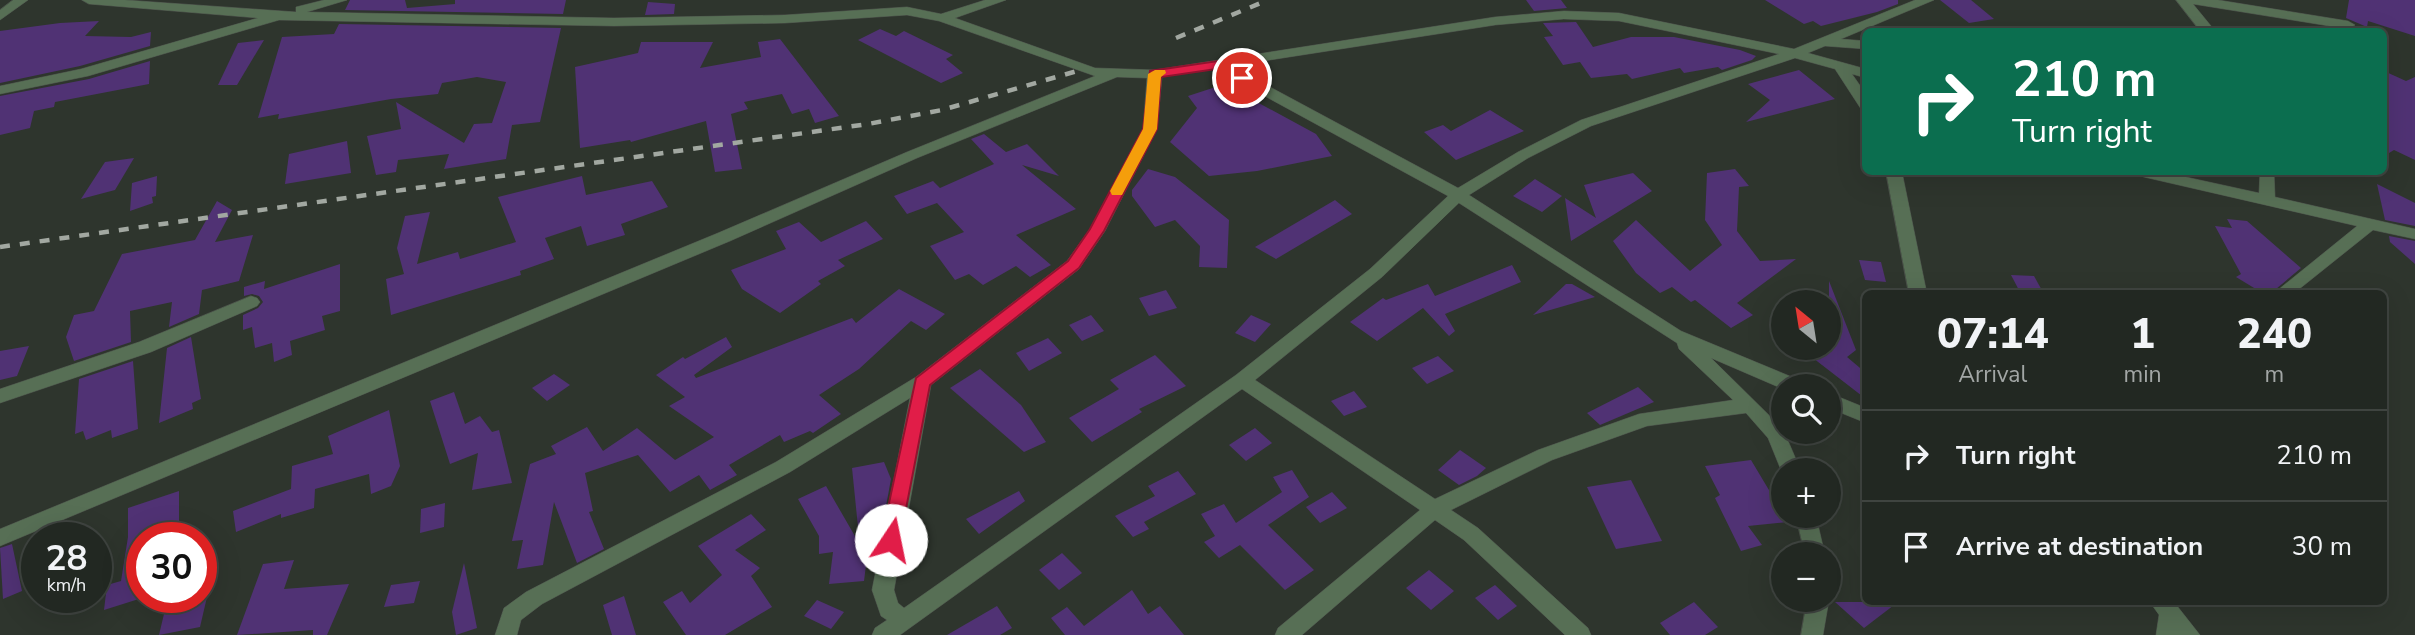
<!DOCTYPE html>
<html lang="en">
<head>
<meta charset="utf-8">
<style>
  body { margin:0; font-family:"Nunito Sans",sans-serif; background:#2e342f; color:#f1f3f6; height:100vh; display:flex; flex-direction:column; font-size:26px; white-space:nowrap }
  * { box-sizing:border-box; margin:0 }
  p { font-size:23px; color:#a2a6a5 }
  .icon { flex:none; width:38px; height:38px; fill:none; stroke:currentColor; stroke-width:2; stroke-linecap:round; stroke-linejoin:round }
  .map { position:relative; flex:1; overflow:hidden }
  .panel { position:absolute; left:1862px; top:290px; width:525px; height:315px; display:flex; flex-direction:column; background:#222822; border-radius:10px; box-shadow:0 7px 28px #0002,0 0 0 2px #3f4440 }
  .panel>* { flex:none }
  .hud { position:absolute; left:1862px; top:28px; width:525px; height:147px; border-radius:10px; box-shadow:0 7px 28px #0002,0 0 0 2px #3f4440; background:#0b6e4f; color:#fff; overflow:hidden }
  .needle { width:46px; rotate:330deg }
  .fabs { position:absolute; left:1771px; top:290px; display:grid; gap:14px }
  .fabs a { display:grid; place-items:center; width:70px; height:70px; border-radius:50%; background:#222822; box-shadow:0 7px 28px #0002,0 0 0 2px #3f4440; font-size:35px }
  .speed { position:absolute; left:21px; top:522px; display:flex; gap:14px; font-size:35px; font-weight:700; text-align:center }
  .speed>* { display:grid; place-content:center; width:91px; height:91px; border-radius:50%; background:#222822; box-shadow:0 7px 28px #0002,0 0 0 2px #3f4440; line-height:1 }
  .speed small { font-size:18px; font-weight:400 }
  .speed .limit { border:10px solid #d22; background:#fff; color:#111 }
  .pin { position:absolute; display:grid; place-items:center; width:60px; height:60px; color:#fff; margin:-30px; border:4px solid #fff; border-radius:50%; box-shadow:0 2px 7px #0007 }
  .me { position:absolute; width:77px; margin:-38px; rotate:11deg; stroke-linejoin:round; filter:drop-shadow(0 0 5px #0008) }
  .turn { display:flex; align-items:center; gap:24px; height:147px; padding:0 35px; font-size:32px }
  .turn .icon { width:91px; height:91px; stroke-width:2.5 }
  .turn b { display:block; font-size:49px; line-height:60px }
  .eta { display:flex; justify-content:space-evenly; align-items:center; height:119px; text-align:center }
  .eta b { font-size:42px; font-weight:800; line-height:49px }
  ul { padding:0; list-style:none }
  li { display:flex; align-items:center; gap:21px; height:91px; padding:0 35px; border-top:2px solid #3f4440 }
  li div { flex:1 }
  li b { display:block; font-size:26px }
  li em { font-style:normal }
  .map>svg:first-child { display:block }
  .building { fill:#503274 }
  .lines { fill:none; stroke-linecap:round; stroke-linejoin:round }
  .minor-casing { stroke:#4c524b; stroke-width:1 }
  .minor { fill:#576f55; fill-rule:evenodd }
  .rail { stroke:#a2a8a1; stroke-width:4.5; stroke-dasharray:10 10; stroke-linecap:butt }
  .route { fill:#e11d48; stroke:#92132f; stroke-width:2 }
  .slow { fill:#f59e0b }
</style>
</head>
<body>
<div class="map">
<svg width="2415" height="635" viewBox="0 0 2415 635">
  <rect width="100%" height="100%" fill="#2e352d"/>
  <g class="building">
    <polygon points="350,0 405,0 407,8 455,4 455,0 566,0 563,14 345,10"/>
    <polygon points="1526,0 1561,0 1567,8 1534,11"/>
    <polygon points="1765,0 1898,0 1898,4 1877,12 1821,26 1813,21 1804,24"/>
    <polygon points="1940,0 1971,0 1994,19 1969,23"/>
    <polygon points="2349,0 2415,0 2415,36 2368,21 2367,27 2346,18"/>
    <polygon points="648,2 675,4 674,14 645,15"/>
    <polygon points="99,21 85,36 131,37 151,32 150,46 80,66 0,83 0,31 60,23"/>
    <polygon points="1576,22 1593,47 1631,37 1674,37 1740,50 1756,56 1752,60 1722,70 1718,67 1684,73 1680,68 1632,79 1627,74 1591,78 1580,62 1563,65 1544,37 1553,36 1543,23"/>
    <polygon points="339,24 561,28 540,122 512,125 506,159 444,169 449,154 398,160 396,172 376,175 367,136 401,129 396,102 464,143 474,124 492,123 506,82 477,77 442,83 438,94 391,99 278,119 279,114 258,118 282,37 334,34"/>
    <polygon points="880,29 896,36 904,31 953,55 946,59 963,73 941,83 858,40"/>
    <polygon points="780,39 839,116 815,123 809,109 792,114 782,94 744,102 748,109 731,114 742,169 715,172 706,121 631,142 630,140 580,148 575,67 638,53 641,42 713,42 700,68 761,57 758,42"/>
    <polygon points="264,40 237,85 218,85 238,43"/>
    <polygon points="150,61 149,84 55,102 54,107 34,111 30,128 0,135 0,96 89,79"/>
    <polygon points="1799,70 1835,99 1746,122 1770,100 1748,84"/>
    <polygon points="2384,71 2406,81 2415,77 2415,160 2394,150 2384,156"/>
    <polygon points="1225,84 1246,107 1255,101 1316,134 1332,156 1257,171 1209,176 1170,142 1197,108 1188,96"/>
    <polygon points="1490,110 1524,131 1456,160 1424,132 1443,125 1451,131"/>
    <polygon points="984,134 1006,152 1027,144 1059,176 1022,165 1076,209 1016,235 1051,265 1030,277 1016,266 983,285 969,274 955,280 930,246 964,232 937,203 907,214 894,196 933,181 940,188 994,164 971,139"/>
    <polygon points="347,141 351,173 285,184 289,154"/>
    <polygon points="134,158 115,190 81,199 105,162"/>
    <polygon points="1148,169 1175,177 1229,220 1227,268 1199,267 1200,246 1175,220 1155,227 1132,196 1132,190"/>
    <polygon points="1735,169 1749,186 1739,187 1737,231 1760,261 1796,259 1737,303 1753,315 1731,328 1695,300 1691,302 1672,287 1660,293 1636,273 1613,241 1636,220 1690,271 1722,245 1705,220 1707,173"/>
    <polygon points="1633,173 1652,191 1571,241 1565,198 1596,218 1584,185"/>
    <polygon points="157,176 156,196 152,197 153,203 130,211 132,183"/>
    <polygon points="582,176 586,195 652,181 668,207 621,224 625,235 587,246 581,226 545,238 554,259 520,271 521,275 391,315 386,279 404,274 397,248 405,216 430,212 417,264 458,252 460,259 516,242 498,197"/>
    <polygon points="1535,179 1562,196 1542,212 1513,196"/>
    <polygon points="2377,184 2415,203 2415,226 2385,220"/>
    <polygon points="1335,200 1352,214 1276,259 1255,247"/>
    <polygon points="217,201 232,210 215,242 253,235 239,281 202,290 199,314 169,327 172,302 130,311 131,342 74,361 66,337 74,315 94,311 122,254 195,240"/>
    <polygon points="2227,219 2247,221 2301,268 2270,294 2264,294 2236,277 2241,274 2215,226 2232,228"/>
    <polygon points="866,221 883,239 838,260 845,266 818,281 821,284 780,313 742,289 731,270 786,249 776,231 799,222 821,242"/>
    <polygon points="2389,236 2415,241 2415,264 2390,242"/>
    <polygon points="1859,260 1881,262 1886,282 1865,280"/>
    <polygon points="340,264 340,311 322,316 325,330 290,341 292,355 274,362 272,343 255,348 252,327 243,330 243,315 258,308 263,302 259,296 252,294 244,296 244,287 265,281 264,289"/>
    <polygon points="1512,265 1521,282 1445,314 1455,331 1449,336 1423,308 1377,341 1350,322 1383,298 1386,300 1428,284 1435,296"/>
    <polygon points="2011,275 2034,276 2044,294 2021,294"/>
    <polygon points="1829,281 1856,350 1847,357 1866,373 1866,399 1800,348 1829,348"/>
    <polygon points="1566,284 1572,284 1595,297 1533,315"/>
    <polygon points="899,289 945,314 926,330 911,321 859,369 819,395 841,414 813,433 810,431 784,442 780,435 729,465 737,475 710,490 699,475 670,492 638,455 585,473 593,511 589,512 604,549 577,563 554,502 543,565 517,569 523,540 512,541 530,464 556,454 551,446 587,427 603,451 637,428 675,460 714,437 669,406 685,397 656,375 683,357 685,359 726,337 732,347 694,375 696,378 852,318 856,323"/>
    <polygon points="1166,290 1177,308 1149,316 1139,298"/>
    <polygon points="1091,315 1104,331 1082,341 1069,325"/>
    <polygon points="1251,315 1271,324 1255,342 1235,333"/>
    <polygon points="191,337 201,399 192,403 193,409 159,423 167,348"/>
    <polygon points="1048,338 1062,353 1029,371 1016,353"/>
    <polygon points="29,346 17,376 0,380 0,351"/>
    <polygon points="1155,355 1186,386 1139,409 1142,412 1092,442 1069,418 1119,389 1110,380"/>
    <polygon points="1438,356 1454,371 1427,384 1412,368"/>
    <polygon points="133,361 138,429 112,438 111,430 86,440 83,431 75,434 79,379"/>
    <polygon points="980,369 1021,405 1046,442 1024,452 950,388"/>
    <polygon points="554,374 570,385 547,401 532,388"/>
    <polygon points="1638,387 1654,402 1600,425 1587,413"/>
    <polygon points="1354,391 1367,407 1344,416 1331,401"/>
    <polygon points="454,392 465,424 480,416 492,432 499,430 512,483 472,490 478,453 450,464 430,401"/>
    <polygon points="389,410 400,466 391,486 371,494 369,474 315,489 314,508 281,518 281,514 236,532 233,511 291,489 292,466 333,454 328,436"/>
    <polygon points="1255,428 1272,443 1246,461 1229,445"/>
    <polygon points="1460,450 1486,468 1477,476 1459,485 1438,470"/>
    <polygon points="1751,460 1788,522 1748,526 1762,545 1741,551 1715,498 1720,495 1705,466"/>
    <polygon points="884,462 891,479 884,517 858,527 852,468"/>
    <polygon points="1292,470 1309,497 1268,525 1314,570 1285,590 1240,545 1219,558 1204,542 1215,536 1201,514 1224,504 1236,523 1282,492 1273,477"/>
    <polygon points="1178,471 1196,494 1144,522 1149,529 1133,537 1115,516 1155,496 1148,486"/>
    <polygon points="1631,480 1662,541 1616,549 1587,487"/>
    <polygon points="826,486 867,557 864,581 829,584 833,552 819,554 819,536 798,499"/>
    <polygon points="179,491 179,523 174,524 173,537 142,537 142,598 104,610 107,585 121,581 128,537 128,508"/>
    <polygon points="1019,491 1025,501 979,534 966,519"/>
    <polygon points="1332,492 1347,508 1320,523 1306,507"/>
    <polygon points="445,503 444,527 420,533 421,509"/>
    <polygon points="751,514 766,530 735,550 760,568 751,576 772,607 725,635 686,635 663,602 682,591 690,603 722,575 698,546"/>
    <polygon points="12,544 22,591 3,599 0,548"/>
    <polygon points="1062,553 1082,573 1059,590 1039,570"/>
    <polygon points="294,560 284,589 349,584 327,635 313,635 313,630 237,635 263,564"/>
    <polygon points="464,563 477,628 456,635 452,612"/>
    <polygon points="1429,570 1454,591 1431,610 1406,588"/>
    <polygon points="420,581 414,603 384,607 391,585"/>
    <polygon points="1495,585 1517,606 1498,620 1475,598"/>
    <polygon points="1132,590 1148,614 1160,606 1184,635 1065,635 1051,618 1067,607 1084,626"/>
    <polygon points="624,596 636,635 612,635 603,605"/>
    <polygon points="168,597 207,597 200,627 159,635"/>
    <polygon points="817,600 844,612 831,629 804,616"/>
    <polygon points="1694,602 1718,627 1705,635 1670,635 1660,623"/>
    <polygon points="1835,602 1898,602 1864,628"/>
    <polygon points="997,606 1012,628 1000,635 947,635"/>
  </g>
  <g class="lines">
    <g class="minor-casing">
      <g id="minor">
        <polygon points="13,0 28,0 0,20 0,10"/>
        <path d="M82,0H125L296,12V7L324,0H347L307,12L614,18L785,15L907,7L941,14L985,0H1006L955,18L1095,68L1155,70L1495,17L1564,11L1619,13L1794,49L1915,0H1934L1841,39L1866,41V49L1825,46L1808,53L1866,69V78L1852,74L1866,94V110L1861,109L1835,69L1795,58L1591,126L1528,158L1469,195L1681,331L1804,382L1806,387L1783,389L1711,358L1783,429L1801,471H1783V475L1768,438L1746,413L1647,426L1552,460L1451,510L1478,528L1588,628L1591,635H1565L1464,540L1435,520L1302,635H1275L1278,628L1420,510L1242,389L900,635H872L875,628L887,620L881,616L872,590L910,398L790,472L542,604L521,620L517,635H495L504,608L526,592L776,462L916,377L1067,261L1090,229L1143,129L1147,78L1117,77L917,158L730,241L0,546V529L718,233L907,152L1095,76L939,21L907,15L785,23L614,26L279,20L88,76L0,94V86L81,69L258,18L89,4ZM1564,19L1619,21L1779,54L1581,120L1518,152L1458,188L1231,66L1495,25ZM1215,69L1448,196L1370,269L1236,375L904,608L898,603L894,590L931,385L1079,269L1105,231L1157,129L1162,77ZM1459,203L1677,343L1679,349L1733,400L1639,414L1538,450L1435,499L1255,380L1382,277Z"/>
        <polygon points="2176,0 2218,0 2348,21 2355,25 2348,29 2193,4 2216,32 2201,32"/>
        <polygon points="1886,172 1902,172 1927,294 1909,294"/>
        <polygon points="2136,172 2163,172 2259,193 2260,172 2274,172 2275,197 2415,229 2415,239 2373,230 2293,294 2273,294 2357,226 2144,177"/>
        <polygon points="251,296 257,298 260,302 257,306 151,352 0,403 0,389 139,342"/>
        <polygon points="1829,393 1866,408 1866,423 1829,408"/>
        <polygon points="1796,516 1816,516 1825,555 1805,555"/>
        <polygon points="1807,600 1829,600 1823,635 1801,635"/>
        <polygon points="2150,602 2174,602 2200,635 2156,635 2159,615"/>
      </g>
    </g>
    <use href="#minor" class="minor"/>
    <g class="rail">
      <polyline points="1176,38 1268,0"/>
      <polyline points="0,247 868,124 942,110 1084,69"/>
    </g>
  </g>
  <polygon class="route" points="1218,61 1249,78 1242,82 1216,69 1161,77 1157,129 1104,231 1079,268 930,385 900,540 897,546 891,548 884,546 881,540 916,378 1068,261 1090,229 1143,129 1150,71"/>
  <polygon class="slow" points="1155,70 1165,70 1166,73 1161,77 1157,129 1122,195 1112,195 1110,191 1143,129 1148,74"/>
</svg>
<div class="fabs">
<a><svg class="needle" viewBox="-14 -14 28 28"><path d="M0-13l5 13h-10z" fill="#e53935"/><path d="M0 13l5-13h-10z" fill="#a2a6a5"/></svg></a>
<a><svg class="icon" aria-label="search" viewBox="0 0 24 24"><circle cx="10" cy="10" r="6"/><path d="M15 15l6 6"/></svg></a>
<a>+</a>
<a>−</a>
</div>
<div class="speed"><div>28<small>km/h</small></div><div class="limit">30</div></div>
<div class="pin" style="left:1242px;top:78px;background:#d93025"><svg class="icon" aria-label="arrive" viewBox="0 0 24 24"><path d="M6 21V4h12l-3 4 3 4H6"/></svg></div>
<svg class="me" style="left:891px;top:540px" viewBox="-20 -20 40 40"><circle r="19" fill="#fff"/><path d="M0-13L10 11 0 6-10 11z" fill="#e11d48"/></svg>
<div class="hud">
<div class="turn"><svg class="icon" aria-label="right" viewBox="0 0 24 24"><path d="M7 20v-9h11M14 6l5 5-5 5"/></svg><div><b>210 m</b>Turn right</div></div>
</div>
<section class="panel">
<div class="eta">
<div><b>07:14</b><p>Arrival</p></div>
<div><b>1</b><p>min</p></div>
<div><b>240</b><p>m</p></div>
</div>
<ul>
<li><svg class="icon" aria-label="right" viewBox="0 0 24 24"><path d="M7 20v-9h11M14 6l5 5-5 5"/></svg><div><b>Turn right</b></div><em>210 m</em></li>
<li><svg class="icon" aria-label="arrive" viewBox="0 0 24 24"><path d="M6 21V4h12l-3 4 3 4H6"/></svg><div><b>Arrive at destination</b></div><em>30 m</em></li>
</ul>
</section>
</div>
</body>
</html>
